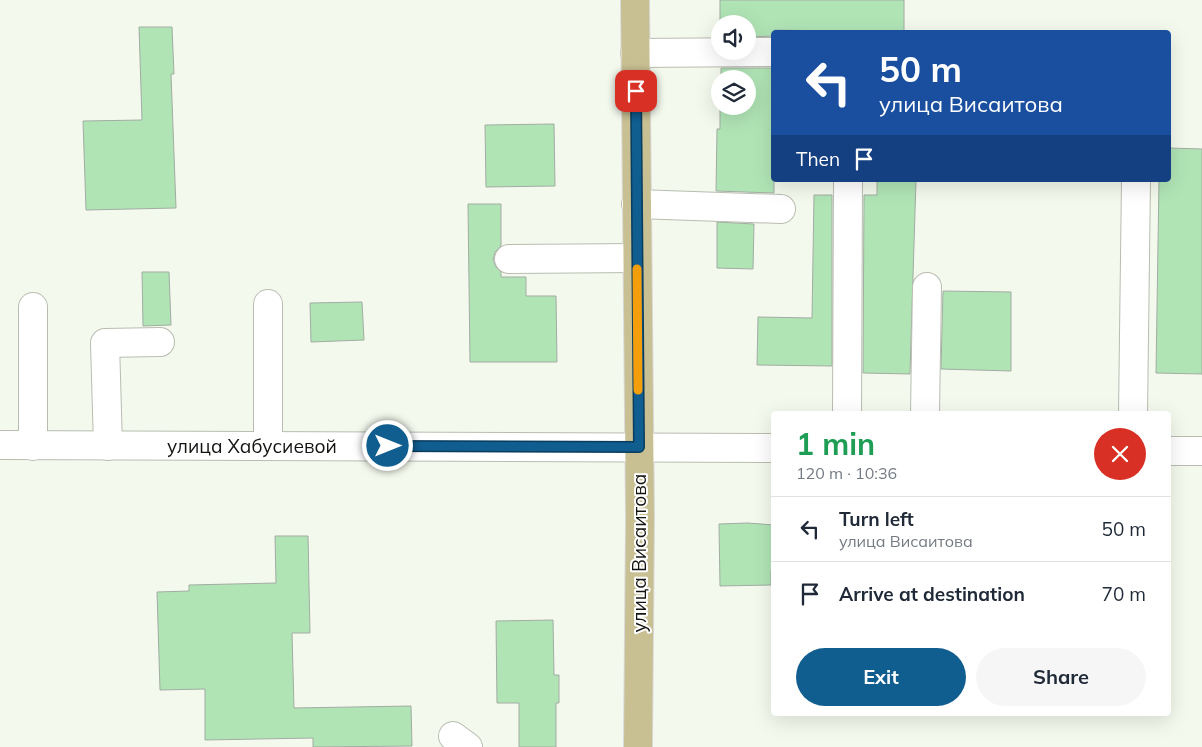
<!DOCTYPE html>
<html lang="en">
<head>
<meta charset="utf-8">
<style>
  body { margin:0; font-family:Mulish,sans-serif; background:#f6f6f7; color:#1f2937; height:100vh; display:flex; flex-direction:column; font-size:19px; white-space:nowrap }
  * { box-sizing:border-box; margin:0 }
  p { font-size:16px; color:#747a83 }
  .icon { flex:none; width:28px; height:28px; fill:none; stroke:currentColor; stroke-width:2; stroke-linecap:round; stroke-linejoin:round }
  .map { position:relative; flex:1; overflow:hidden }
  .panel { position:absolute; left:771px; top:411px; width:400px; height:305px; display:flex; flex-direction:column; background:#fff; border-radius:5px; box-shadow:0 5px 20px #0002 }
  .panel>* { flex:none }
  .hud { position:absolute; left:771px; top:30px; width:400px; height:152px; border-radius:5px; box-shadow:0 5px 20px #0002; background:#1a4fa0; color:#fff; overflow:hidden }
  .tools { position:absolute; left:711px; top:15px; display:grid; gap:10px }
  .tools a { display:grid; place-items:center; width:45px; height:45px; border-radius:50%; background:#fff; box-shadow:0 5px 20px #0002; font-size:25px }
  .pin { position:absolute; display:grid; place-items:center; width:42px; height:42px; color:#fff; margin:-21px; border-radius:10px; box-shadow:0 2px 8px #0006 }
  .me { position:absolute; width:55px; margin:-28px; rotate:90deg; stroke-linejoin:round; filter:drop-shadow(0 0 4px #0008) }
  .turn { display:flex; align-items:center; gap:18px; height:105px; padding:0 25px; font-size:22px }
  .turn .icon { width:65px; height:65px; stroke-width:2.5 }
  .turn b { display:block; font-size:35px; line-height:42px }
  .then { display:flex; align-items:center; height:48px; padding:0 25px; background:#0003; gap:10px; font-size:19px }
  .round { display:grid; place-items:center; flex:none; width:52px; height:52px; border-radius:26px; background:#f6f6f7 }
  .summary { display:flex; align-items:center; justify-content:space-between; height:85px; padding:0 25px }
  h1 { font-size:30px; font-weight:700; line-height:38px; color:#1e9e55 }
  .cta { display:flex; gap:10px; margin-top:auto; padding:10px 25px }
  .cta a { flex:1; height:58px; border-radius:30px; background:#105d90; color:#fff; font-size:20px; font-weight:700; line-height:58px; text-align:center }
  .cta a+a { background:#f6f6f7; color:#1f2937 }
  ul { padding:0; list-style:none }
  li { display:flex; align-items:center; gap:15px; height:65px; padding:0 25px; border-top:1px solid #e0e1e3 }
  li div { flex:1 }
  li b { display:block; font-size:19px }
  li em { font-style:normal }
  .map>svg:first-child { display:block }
  .building { fill:#b0e4b5; stroke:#a2aca3 }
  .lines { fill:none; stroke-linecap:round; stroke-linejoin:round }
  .minor-casing { stroke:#b9bdb1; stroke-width:30 }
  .major-casing { stroke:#d9d9d9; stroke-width:30 }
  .minor { stroke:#fff; stroke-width:28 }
  .major { stroke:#c8bf92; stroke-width:28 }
  .route-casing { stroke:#0a3c5e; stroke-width:12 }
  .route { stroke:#105d90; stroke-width:9 }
  .slow { stroke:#f59e0b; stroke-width:9 }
  .labels { text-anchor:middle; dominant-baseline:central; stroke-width:4; stroke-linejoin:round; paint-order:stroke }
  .street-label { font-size:19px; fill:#131410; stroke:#fff }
</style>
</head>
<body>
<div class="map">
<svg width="1202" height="747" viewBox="0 0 1202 747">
  <rect width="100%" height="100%" fill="#f4f9ed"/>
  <g class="building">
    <polygon points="720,0 904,0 904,32 774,30 774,36 748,37 748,24 720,24 720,29"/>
    <polygon points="139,27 172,27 174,74 171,74 176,208 86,210 83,121 142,120"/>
    <polygon points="721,68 774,68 774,193 716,191 717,129 720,129 720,106 748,106 748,79 721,79"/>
    <polygon points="554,124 555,186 486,187 485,125"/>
    <polygon points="1169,148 1202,149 1202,374 1156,373 1159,180 1169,180"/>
    <polygon points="877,180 916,180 910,374 863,373 864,195 877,195"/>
    <polygon points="814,195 832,195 832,366 757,365 758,317 812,318"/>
    <polygon points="468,204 501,204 501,246 495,252 493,260 496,267 501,272 501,277 526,277 526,296 556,296 557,362 470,362"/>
    <polygon points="717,222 754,224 753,269 717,268"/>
    <polygon points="142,272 169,272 171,325 143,326"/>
    <polygon points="943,291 1011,292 1011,371 941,369"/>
    <polygon points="362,302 364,340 311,342 310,303"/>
    <polygon points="748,523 774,525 774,571 771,571 771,585 720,586 719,524"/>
    <polygon points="275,536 308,536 310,633 292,633 294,708 411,706 412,746 313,747 313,738 205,740 205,689 160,690 157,592 189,591 189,585 276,583"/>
    <polygon points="553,620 554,675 559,675 559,703 556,703 556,747 519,747 519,703 497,703 496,621"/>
  </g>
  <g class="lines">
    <g class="minor-casing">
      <g id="minor">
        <polyline points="635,53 774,52"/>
        <polyline points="636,204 781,209"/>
        <polyline points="509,259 637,258"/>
        <polyline points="268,304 268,446"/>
        <polyline points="33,307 33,446"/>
        <polyline points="847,414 848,180"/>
        <polyline points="925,414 927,287"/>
        <polyline points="1133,414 1136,180"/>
        <polyline points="0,445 774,448"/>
        <polyline points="108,446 105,343 160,342"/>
        <polyline points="1169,451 1202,451"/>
        <polyline points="453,736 468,747"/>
      </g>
    </g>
    <g class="major-casing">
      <polyline id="major" points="635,0 640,518 638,747"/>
    </g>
    <use href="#minor" class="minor"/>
    <use href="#major" class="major"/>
  </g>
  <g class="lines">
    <g class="route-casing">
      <polyline id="route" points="388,446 639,447 636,91"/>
    </g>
    <use href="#route" class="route"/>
    <polyline class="slow" points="637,269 638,390"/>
  </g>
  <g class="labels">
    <g class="street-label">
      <text x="252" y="446">улица Хабусиевой</text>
      <text transform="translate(639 553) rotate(-90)">улица Висаитова</text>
    </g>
  </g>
</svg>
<div class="tools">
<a><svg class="icon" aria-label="sound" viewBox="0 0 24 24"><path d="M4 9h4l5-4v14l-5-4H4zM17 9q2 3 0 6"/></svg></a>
<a><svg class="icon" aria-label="layers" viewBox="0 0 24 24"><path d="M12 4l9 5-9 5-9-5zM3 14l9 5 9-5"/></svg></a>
</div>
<div class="pin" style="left:636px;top:91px;background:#d93025"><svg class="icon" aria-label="arrive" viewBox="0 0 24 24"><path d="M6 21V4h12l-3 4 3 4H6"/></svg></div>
<svg class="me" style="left:388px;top:446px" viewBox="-20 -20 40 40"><circle r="17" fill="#105d90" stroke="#fff" stroke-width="3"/><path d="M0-11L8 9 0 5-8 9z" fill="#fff"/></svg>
<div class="hud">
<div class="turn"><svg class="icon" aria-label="left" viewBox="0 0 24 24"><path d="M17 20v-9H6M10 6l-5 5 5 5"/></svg><div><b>50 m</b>улица Висаитова</div></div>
<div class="then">Then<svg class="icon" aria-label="arrive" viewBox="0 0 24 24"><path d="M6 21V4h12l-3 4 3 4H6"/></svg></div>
</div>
<section class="panel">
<div class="summary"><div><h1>1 min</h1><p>120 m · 10:36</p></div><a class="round" style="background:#d93025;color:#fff"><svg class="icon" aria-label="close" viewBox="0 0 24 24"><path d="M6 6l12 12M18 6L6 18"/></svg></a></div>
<ul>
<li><svg class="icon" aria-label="left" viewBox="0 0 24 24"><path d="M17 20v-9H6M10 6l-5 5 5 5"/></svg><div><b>Turn left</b><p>улица Висаитова</p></div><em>50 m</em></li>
<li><svg class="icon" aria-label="arrive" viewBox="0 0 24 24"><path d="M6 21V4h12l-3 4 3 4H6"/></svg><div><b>Arrive at destination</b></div><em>70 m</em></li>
</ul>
<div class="cta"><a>Exit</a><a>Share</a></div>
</section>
</div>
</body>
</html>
